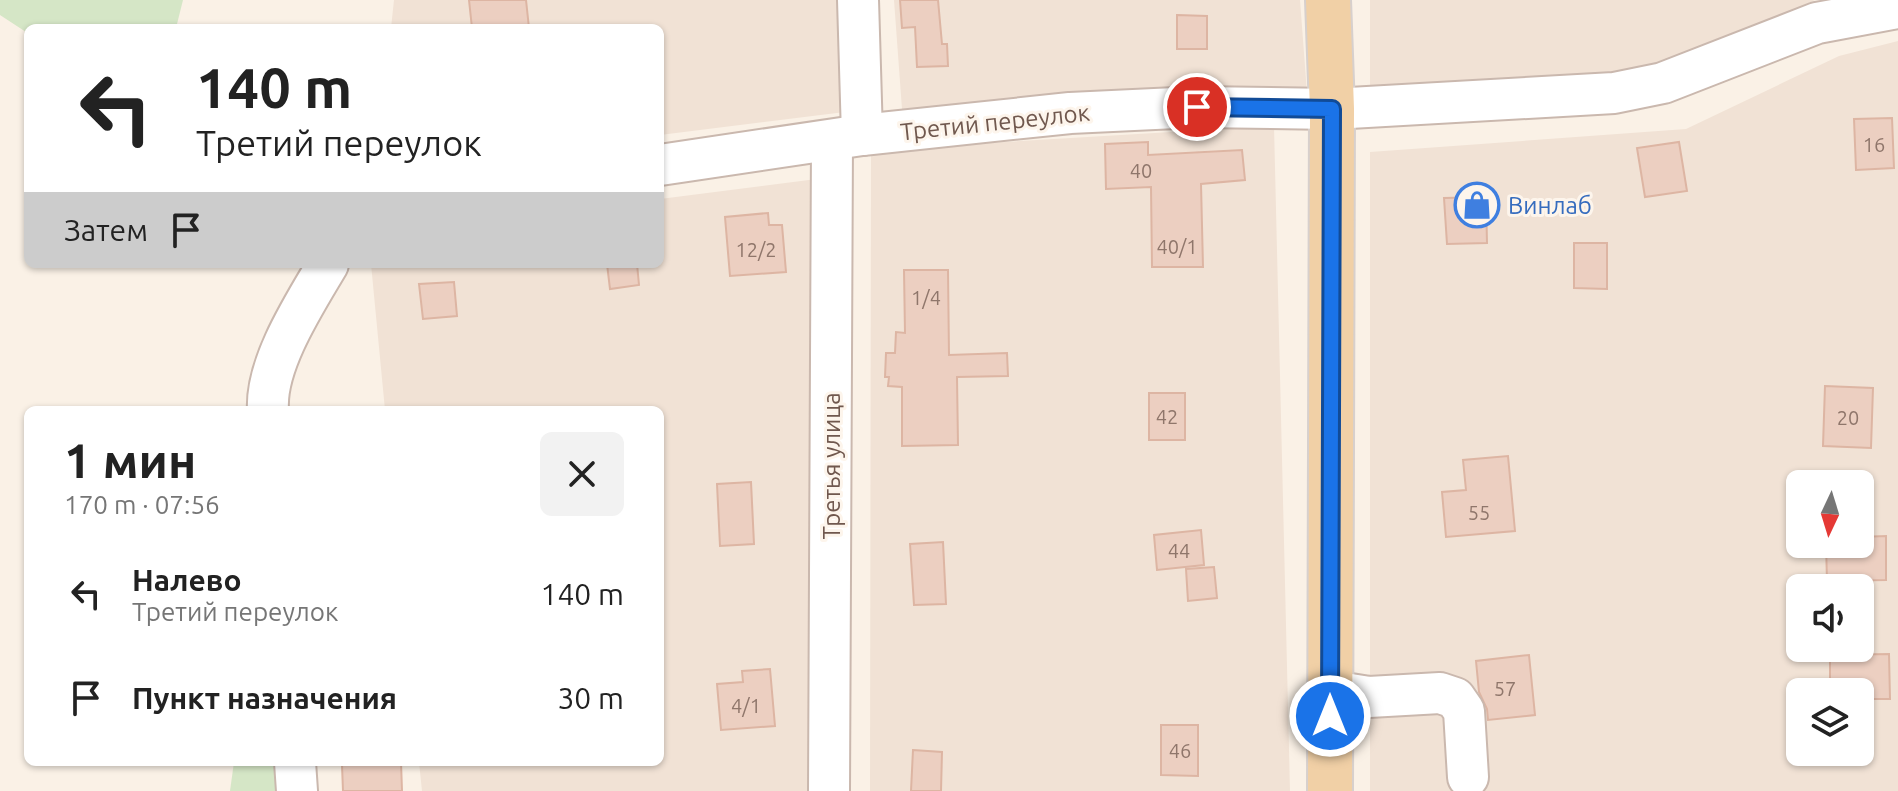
<!DOCTYPE html>
<html lang="ru">
<head>
<meta charset="utf-8">
<style>
  body { margin:0; font-family:Ubuntu,sans-serif; background:#f2f2f2; color:#222; height:100vh; display:flex; flex-direction:column; font-size:30px; white-space:nowrap }
  * { box-sizing:border-box; margin:0 }
  p { font-size:26px; color:#767676 }
  .icon { flex:none; width:44px; height:44px; fill:none; stroke:currentColor; stroke-width:2; stroke-linecap:round; stroke-linejoin:round }
  .map { position:relative; flex:1; overflow:hidden }
  .drawer { position:absolute; left:24px; top:406px; width:640px; height:360px; display:flex; flex-direction:column; background:#fff; border-radius:12px; box-shadow:0 2px 6px #0004 }
  .drawer>* { flex:none }
  .top-card { position:absolute; left:24px; top:24px; width:640px; height:244px; border-radius:12px; box-shadow:0 2px 6px #0004; background:#fff; color:#222; overflow:hidden }
  .needle { width:52px; rotate:184deg }
  .tools { position:absolute; left:1786px; top:470px; display:grid; gap:16px }
  .tools a { display:grid; place-items:center; width:88px; height:88px; border-radius:12px; background:#fff; box-shadow:0 2px 6px #0004; font-size:40px }
  .pin { position:absolute; display:grid; place-items:center; width:68px; height:68px; color:#fff; margin:-34px; border:4px solid #fff; border-radius:50%; box-shadow:0 2px 8px #0007 }
  .me { position:absolute; width:88px; margin:-44px; rotate:0deg; stroke-linejoin:round; filter:drop-shadow(0 0 6px #0008) }
  .turn { display:flex; align-items:center; gap:28px; height:168px; padding:0 40px; font-size:36px }
  .turn .icon { width:104px; height:104px; stroke-width:2.5 }
  .turn b { display:block; font-size:56px; line-height:68px }
  .then { display:flex; align-items:center; height:76px; padding:0 40px; background:#0003; gap:16px; font-size:30px }
  .round { display:grid; place-items:center; flex:none; width:84px; height:84px; border-radius:12px; background:#f2f2f2 }
  .headline { display:flex; align-items:center; justify-content:space-between; height:136px; padding:0 40px }
  h1 { font-size:48px; font-weight:700; line-height:60px }
  ul { padding:0; list-style:none }
  li { display:flex; align-items:center; gap:24px; height:104px; padding:0 40px }
  li div { flex:1 }
  li b { display:block; font-size:30px }
  li em { font-style:normal }
  .map>svg:first-child { display:block }
  .residential { fill:#f1e2d5; fill-rule:evenodd }
  .green { fill:#d5e6c6 }
  .building { fill:#eccfc1; stroke:#ddb5a3; stroke-width:2 }
  .lines { fill:none; stroke-linecap:round; stroke-linejoin:round }
  .minor-casing { stroke:#cab8ae; stroke-width:44 }
  .major-casing { stroke:#d7d0cd; stroke-width:48 }
  .minor { stroke:#fff; stroke-width:40 }
  .major { stroke:#f1d0a6; stroke-width:44 }
  .route-casing { stroke:#114b97; stroke-width:20 }
  .route { stroke:#1a73e8; stroke-width:14 }
  .labels { text-anchor:middle; dominant-baseline:central; stroke-width:6; stroke-linejoin:round; paint-order:stroke }
  .number-label { font-size:20px; fill:#8f766b }
  .street-label { font-size:24px; fill:#70584e; stroke:#fdf5ec }
  .shop-label { font-size:24px; fill:#366cbe; stroke:#fdf5ec; text-anchor:start }
</style>
</head>
<body>
<div class="map">
<svg width="1898" height="791" viewBox="0 0 1898 791">
  <rect width="100%" height="100%" fill="#faf1e6"/>
  <g class="residential">
    <polygon points="394,0 847,0 853,111 660,135 660,28 391,28"/>
    <polygon points="894,0 1300,0 1307,93 902,109"/>
    <polygon points="1370,0 1815,0 1670,68 1370,89"/>
    <path d="M1898,41V791H1370V152L1686,129L1839,56ZM1800,484H1860V544H1800ZM1800,588H1860V648H1800ZM1800,692H1860V752H1800Z"/>
    <polygon points="1274,126 1290,791 870,791 871,150"/>
    <polygon points="840,176 826,791 422,791 419,762 660,762 660,410 385,410 371,264 660,264 660,199"/>
  </g>
  <g class="green">
    <polygon points="0,0 183,0 176,28 28,28 28,41 26,32 0,15"/>
    <polygon points="234,762 274,762 276,791 230,791"/>
  </g>
  <g class="building">
    <polygon points="469,0 526,0 529,28 472,28"/>
    <polygon points="900,0 938,0 942,44 947,44 948,66 917,67 915,27 902,28"/>
    <polygon points="1177,15 1207,16 1207,49 1177,49"/>
    <polygon points="1892,118 1894,168 1856,170 1854,119"/>
    <polygon points="1148,142 1148,155 1242,150 1245,180 1201,184 1203,267 1152,267 1151,187 1106,189 1105,144"/>
    <polygon points="1679,142 1687,191 1645,197 1637,148"/>
    <polygon points="1486,197 1487,243 1447,244 1444,198"/>
    <polygon points="768,213 769,225 782,225 786,272 730,276 725,217"/>
    <polygon points="1574,243 1607,243 1607,289 1574,288"/>
    <polygon points="607,264 637,264 639,285 610,289"/>
    <polygon points="904,270 948,270 949,355 1007,353 1008,376 957,377 958,445 902,446 902,387 888,386 889,377 885,377 886,353 895,353 896,332 905,333"/>
    <polygon points="454,282 457,316 423,319 419,284"/>
    <polygon points="1825,386 1873,388 1871,448 1823,446"/>
    <rect x="1149" y="393" width="36" height="47"/>
    <polygon points="1508,456 1515,531 1446,537 1442,492 1466,490 1463,460"/>
    <polygon points="751,482 754,544 720,546 717,484"/>
    <polygon points="1201,530 1204,565 1157,570 1154,535"/>
    <polygon points="1886,536 1886,580 1827,581 1826,544 1860,544 1860,537"/>
    <polygon points="943,542 946,604 914,605 910,544"/>
    <polygon points="1214,567 1217,598 1188,601 1186,569"/>
    <polygon points="1889,654 1890,699 1860,699 1860,692 1830,692 1830,655"/>
    <polygon points="1529,655 1535,715 1488,720 1487,709 1479,692 1476,661"/>
    <polygon points="770,669 775,726 721,730 717,684 743,682 742,671"/>
    <polygon points="1161,725 1198,725 1198,776 1161,775"/>
    <polygon points="913,750 942,752 941,791 911,791"/>
    <polygon points="401,762 402,791 343,791 342,765"/>
  </g>
  <g class="lines">
    <g class="minor-casing">
      <g id="minor">
        <polyline points="858,0 862,135"/>
        <polyline points="660,165 862,135 1070,113 1197,107 1332,109 1614,93 1663,83 1817,23 1898,8"/>
        <path d="M268,410C265,364 305,303 328,264"/>
        <polyline points="1331,691 1369,697 1440,693 1455,698 1464,711 1468,777"/>
        <polyline points="295,762 297,791"/>
        <polyline points="829,791 832,141"/>
      </g>
    </g>
    <g class="major-casing">
      <polyline id="major" points="1328,0 1332,109 1330,791"/>
    </g>
    <use href="#minor" class="minor"/>
    <use href="#major" class="major"/>
  </g>
  <g class="lines">
    <g class="route-casing">
      <polyline id="route" points="1197,107 1332,109 1330,716"/>
    </g>
    <use href="#route" class="route"/>
  </g>
  <defs>
    <g id="shop-ring" transform="scale(2.3)"><circle r="9.5" fill="#fdf5ec" stroke="#3f7fe0" stroke-width="1.5"/><path d="M-5-2.5h2.3a2.7 3.5 0 0 1 5.4 0H5L5.5 6h-11ZM-1.5-2.5h3a1.5 2.3 0 0 0-3 0Z" fill="#3f7fe0"/></g>
  </defs>
  <g fill-rule="evenodd">
    <use href="#shop-ring" x="1477" y="205"/>
  </g>
  <g class="labels">
    <g class="number-label">
      <text x="1874" y="144">16</text>
      <text x="1141" y="170">40</text>
      <text x="1177" y="246">40/1</text>
      <text x="756" y="249">12/2</text>
      <text x="926" y="297">1/4</text>
      <text x="1167" y="416">42</text>
      <text x="1848" y="417">20</text>
      <text x="1479" y="512">55</text>
      <text x="1179" y="550">44</text>
      <text x="1505" y="688">57</text>
      <text x="746" y="705">4/1</text>
      <text x="1180" y="750">46</text>
    </g>
    <g class="street-label">
      <text transform="translate(995 122) rotate(-6)">Третий переулок</text>
      <text transform="translate(831 466) rotate(-90)">Третья улица</text>
    </g>
    <g class="shop-label">
      <text x="1508" y="205">Винлаб</text>
    </g>
  </g>
</svg>
<div class="tools">
<a><svg class="needle" viewBox="-14 -14 28 28"><path d="M0-13l5 13h-10z" fill="#e53935"/><path d="M0 13l5-13h-10z" fill="#767676"/></svg></a>
<a><svg class="icon" aria-label="sound" viewBox="0 0 24 24"><path d="M4 9h4l5-4v14l-5-4H4zM17 9q2 3 0 6"/></svg></a>
<a><svg class="icon" aria-label="layers" viewBox="0 0 24 24"><path d="M12 4l9 5-9 5-9-5zM3 14l9 5 9-5"/></svg></a>
</div>
<div class="pin" style="left:1197px;top:107px;background:#d93025"><svg class="icon" aria-label="arrive" viewBox="0 0 24 24"><path d="M6 21V4h12l-3 4 3 4H6"/></svg></div>
<svg class="me" style="left:1330px;top:716px" viewBox="-20 -20 40 40"><circle r="17" fill="#1a73e8" stroke="#fff" stroke-width="3"/><path d="M0-11L8 9 0 5-8 9z" fill="#fff"/></svg>
<div class="top-card">
<div class="turn"><svg class="icon" aria-label="left" viewBox="0 0 24 24"><path d="M17 20v-9H6M10 6l-5 5 5 5"/></svg><div><b>140 m</b>Третий переулок</div></div>
<div class="then">Затем<svg class="icon" aria-label="arrive" viewBox="0 0 24 24"><path d="M6 21V4h12l-3 4 3 4H6"/></svg></div>
</div>
<section class="drawer">
<div class="headline"><div><h1>1 мин</h1><p>170 m · 07:56</p></div><a class="round"><svg class="icon" aria-label="close" viewBox="0 0 24 24"><path d="M6 6l12 12M18 6L6 18"/></svg></a></div>
<ul>
<li><svg class="icon" aria-label="left" viewBox="0 0 24 24"><path d="M17 20v-9H6M10 6l-5 5 5 5"/></svg><div><b>Налево</b><p>Третий переулок</p></div><em>140 m</em></li>
<li><svg class="icon" aria-label="arrive" viewBox="0 0 24 24"><path d="M6 21V4h12l-3 4 3 4H6"/></svg><div><b>Пункт назначения</b></div><em>30 m</em></li>
</ul>
</section>
</div>
</body>
</html>
